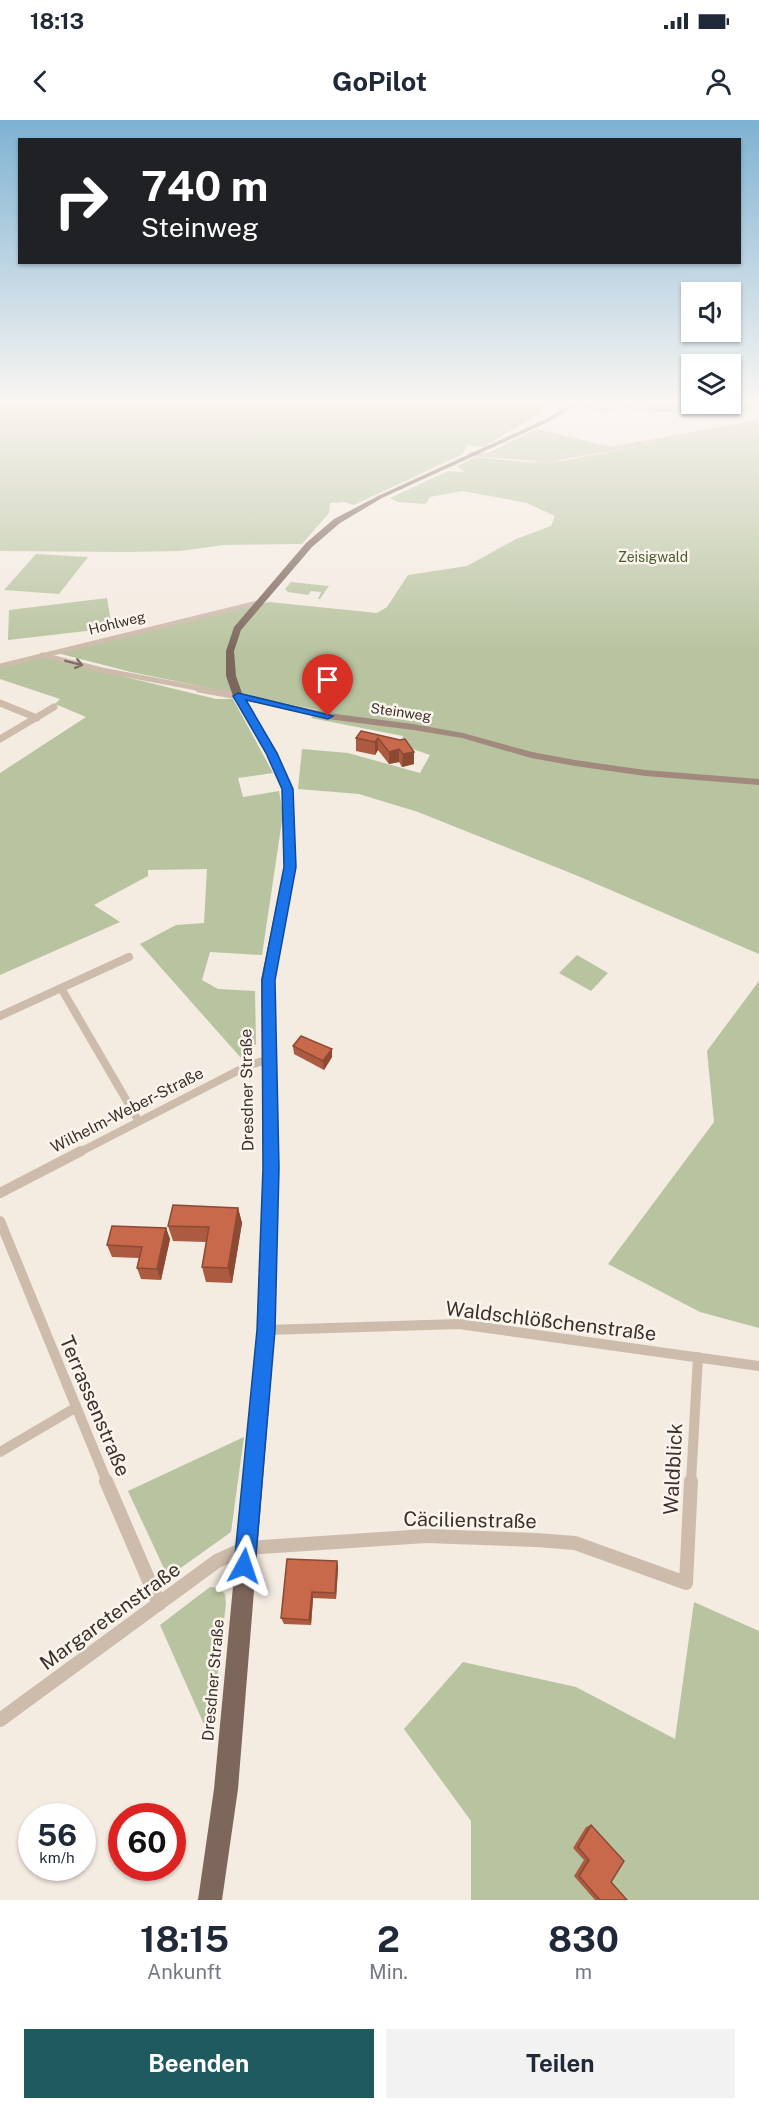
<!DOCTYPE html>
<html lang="de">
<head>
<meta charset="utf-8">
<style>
  body { margin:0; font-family:"Public Sans",sans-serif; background:#f2f2f3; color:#1f2937; height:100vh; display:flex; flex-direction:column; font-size:22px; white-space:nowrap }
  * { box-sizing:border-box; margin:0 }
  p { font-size:20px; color:#747a83 }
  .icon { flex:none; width:33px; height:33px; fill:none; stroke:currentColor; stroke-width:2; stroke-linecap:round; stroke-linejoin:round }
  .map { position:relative; height:1780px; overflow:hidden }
  .side { display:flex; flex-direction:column; background:#fff; flex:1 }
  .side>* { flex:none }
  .top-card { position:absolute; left:18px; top:18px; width:723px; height:126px; border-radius:0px; box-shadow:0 2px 4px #0004; background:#202124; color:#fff; overflow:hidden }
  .buttons { position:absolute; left:681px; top:162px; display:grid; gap:12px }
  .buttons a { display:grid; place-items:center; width:60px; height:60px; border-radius:0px; background:#fff; box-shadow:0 2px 4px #0004; font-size:30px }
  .speed { position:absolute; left:18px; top:1683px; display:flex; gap:12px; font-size:30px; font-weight:700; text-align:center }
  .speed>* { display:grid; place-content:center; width:78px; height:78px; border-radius:50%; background:#fff; box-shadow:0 2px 4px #0004; line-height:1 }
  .speed small { font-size:15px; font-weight:400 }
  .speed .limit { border:9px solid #d22; background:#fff; color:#111 }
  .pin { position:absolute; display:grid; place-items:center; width:51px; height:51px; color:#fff; margin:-62px -26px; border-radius:50% 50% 50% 0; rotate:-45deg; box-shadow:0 0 6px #0007 }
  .pin .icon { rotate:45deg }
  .me { position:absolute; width:66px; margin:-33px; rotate:5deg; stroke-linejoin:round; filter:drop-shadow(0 0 4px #0008) }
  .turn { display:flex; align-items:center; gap:21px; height:126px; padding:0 24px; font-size:27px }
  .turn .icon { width:78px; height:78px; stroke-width:2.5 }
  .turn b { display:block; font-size:42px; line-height:51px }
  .eta { display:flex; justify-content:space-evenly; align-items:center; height:102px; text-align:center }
  .eta b { font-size:36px; font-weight:700; line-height:42px }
  .primary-button { display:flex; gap:12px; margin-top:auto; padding:12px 24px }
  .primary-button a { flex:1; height:69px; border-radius:0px; background:#1f5a5e; color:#fff; font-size:24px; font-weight:700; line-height:69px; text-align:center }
  .primary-button a+a { background:#f2f2f3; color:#1f2937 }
  .status { display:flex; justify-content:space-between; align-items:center; height:42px; padding:0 30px; background:#fff; direction:ltr }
  .status svg { height:16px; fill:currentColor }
  header { display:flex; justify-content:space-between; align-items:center; height:78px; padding:0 24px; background:#fff; font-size:27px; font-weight:700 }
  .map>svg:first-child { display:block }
  .green { fill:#b8c4a0 }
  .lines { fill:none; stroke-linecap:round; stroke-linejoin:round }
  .stream { stroke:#7fb0b2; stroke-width:1.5 }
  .street-far5 { stroke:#cdbbac; stroke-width:4 }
  .street-far4 { stroke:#cdbbac; stroke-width:5 }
  .street-far3 { stroke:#cdbbac; stroke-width:7 }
  .street-far2 { stroke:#cdbbac; stroke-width:8 }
  .street-far1 { stroke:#cdbbac; stroke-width:10 }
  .street { stroke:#cdbbac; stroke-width:14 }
  .secondary { fill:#a18a7d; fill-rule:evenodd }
  .primary { fill:#7d675c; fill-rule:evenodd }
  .wall { fill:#ac5a40 }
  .shaded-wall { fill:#8c4a34 }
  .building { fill:#c8694b; stroke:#8c4a34; stroke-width:1.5 }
  .oneway { stroke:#7d6f65 }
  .route { fill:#1a73e8; stroke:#114b97; stroke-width:1.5 }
  .labels { text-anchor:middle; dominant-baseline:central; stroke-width:5; stroke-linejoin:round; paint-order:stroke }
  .far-park-label { font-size:14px; fill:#4a5a2e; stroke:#fbf5ee }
  .far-street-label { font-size:14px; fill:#3b302b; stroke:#fbf5ee }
  .street-label { font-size:16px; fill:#3b302b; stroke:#fbf5ee }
  .near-street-label { font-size:20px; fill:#3b302b; stroke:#fbf5ee }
</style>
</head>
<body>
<div class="status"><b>18:13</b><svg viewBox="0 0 49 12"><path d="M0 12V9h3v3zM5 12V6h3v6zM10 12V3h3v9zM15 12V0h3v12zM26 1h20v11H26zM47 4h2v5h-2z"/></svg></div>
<header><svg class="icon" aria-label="back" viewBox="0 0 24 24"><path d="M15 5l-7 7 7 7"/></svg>GoPilot<svg class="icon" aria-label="person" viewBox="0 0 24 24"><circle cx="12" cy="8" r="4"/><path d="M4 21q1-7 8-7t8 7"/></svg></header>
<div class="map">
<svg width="759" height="1780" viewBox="0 0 759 1780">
  <rect width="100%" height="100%" fill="#f4ebe1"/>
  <g class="green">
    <polygon points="16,283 558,283 483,327 467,325 463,334 354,385 344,382 330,383 329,393 302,424 224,425 180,431 126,432 0,431 0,285"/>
    <polygon points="622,283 759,283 759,288 737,293 645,288"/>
    <polygon points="759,303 759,834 578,756 418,692 359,674 298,669 302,629 348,633 420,653 430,635 401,625 403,616 311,598 318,590 131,552 57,533 269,482 377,493 387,487 408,455 467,446 516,419 551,406 555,396 527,383 462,371 430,377 426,384 398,382 390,378 448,351 464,352 457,346 476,337 526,342 562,341"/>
    <polygon points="537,309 611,327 556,338 532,339 486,334"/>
    <polygon points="36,434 88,437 59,474 4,470"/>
    <polygon points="291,462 329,466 320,479 318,479 321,472 311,471 308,475 288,472 285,469"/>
    <polygon points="107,478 112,508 8,520 9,490"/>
    <polygon points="39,536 216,579 233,579 273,653 238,658 243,677 279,671 283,694 262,835 210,832 202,860 218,869 255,871 256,924 241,938 140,824 176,805 204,803 207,749 148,750 148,756 94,785 120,802 0,855 0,653 86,597 55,584 60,579 0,559 0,547"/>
    <polygon points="577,835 608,853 591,871 559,853"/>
    <polygon points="759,861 759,1208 700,1192 608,1144 714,1002 707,931"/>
    <polygon points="244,1317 231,1412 168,1457 128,1371"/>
    <polygon points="210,1467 218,1468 225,1474 226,1484 210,1618 160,1505"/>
    <polygon points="694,1482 759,1511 759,1780 471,1780 471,1701 404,1609 463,1542 576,1567 675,1619"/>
  </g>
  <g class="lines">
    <g class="stream">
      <polyline points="581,283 581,286 604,290 618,288 616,286"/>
      <polyline points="615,284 636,289 727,295"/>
    </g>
    <g class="street-far5">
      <polyline points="0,284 5,283"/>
      <polyline points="471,334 549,340 759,302"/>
    </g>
    <g class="street-far4">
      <polyline points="42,535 102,550 207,570"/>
      <polyline points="0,546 261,482"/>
    </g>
    <g class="street-far3">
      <polyline points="199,569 238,576"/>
      <polyline points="0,583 37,598"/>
      <polyline points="0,619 54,587"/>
    </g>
    <g class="street-far2">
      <polyline points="61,868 138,1000"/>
      <polyline points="0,896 129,837"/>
      <polyline points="78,1033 247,946 269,939"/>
    </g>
    <g class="street-far1">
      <polyline points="0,1073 81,1031"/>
      <polyline points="0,1101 107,1362"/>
      <polyline points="266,1210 459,1204 759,1246"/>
      <polyline points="0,1332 75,1288"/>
      <polyline points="691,1362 698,1237"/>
    </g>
    <g class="street">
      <polyline points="106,1361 159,1484"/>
      <polyline points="0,1600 217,1441 246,1428 426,1416 536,1420 575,1423 686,1463 691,1361"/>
    </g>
    <polygon class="secondary" points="238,573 328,593 413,604 463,613 532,632 575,640 645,650 759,659 759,665 645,656 575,646 531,638 462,618 413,610 328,599 235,578 234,576"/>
    <polygon class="primary" points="573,283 580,283 548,302 382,378 340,403 312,427 241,510 234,531 236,556 243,576 277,633 292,669 296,747 275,860 279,1048 275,1210 238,1669 222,1780 198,1780 214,1669 257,1210 263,1048 261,860 284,747 282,669 267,633 233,576 226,556 226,531 234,507 306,423 334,399 378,376 544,300"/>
  </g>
  <g class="wall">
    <polygon points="361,611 400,620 414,644 402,647 399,642 389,644 378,630 375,635 356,631 356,618"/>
    <polygon points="293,926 332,929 332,937 324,950 294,934"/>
    <polygon points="238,1088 242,1103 232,1163 206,1162 202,1147 206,1122 173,1121 168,1106"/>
    <polygon points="166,1108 170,1119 161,1160 141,1159 137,1148 139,1138 112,1137 107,1125"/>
    <polygon points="337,1441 338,1448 336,1479 313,1478 311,1505 284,1504 281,1498"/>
    <polygon points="591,1705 611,1762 627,1780 595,1780 574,1756 584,1740 573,1728 586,1707"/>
  </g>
  <g class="shaded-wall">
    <polygon points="378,618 378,630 375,635 375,622"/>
    <polygon points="399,629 399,642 389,644 389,632"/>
    <polygon points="414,632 414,644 402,647 403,634"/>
    <polygon points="332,929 332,937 324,950 323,941"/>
    <polygon points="238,1088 242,1103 232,1163 228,1148"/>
    <polygon points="166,1108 170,1119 161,1160 157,1149"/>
    <polygon points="337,1441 338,1448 336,1479 335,1473"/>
    <polygon points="312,1472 313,1478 311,1505 309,1500"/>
  </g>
  <g class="building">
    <polygon points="361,611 400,620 405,619 414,632 403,634 399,629 389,632 378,618 375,622 356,618"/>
    <polygon points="301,916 332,929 323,941 293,926"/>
    <polygon points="173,1085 238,1088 228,1148 202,1147 209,1107 168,1106"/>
    <polygon points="112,1106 166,1108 157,1149 137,1148 142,1127 107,1125"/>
    <polygon points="287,1439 337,1441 335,1473 312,1472 309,1500 281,1498"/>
    <polygon points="591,1705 624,1741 611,1762 627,1780 600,1780 579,1756 589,1740 578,1727"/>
  </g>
  <defs><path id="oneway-shaft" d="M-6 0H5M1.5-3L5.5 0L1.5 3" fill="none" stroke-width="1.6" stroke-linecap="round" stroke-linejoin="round" transform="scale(1.5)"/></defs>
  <use class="oneway" href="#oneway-shaft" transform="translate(74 543) rotate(14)"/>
  <linearGradient id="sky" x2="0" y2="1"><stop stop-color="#7eb2d2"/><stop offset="0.53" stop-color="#faf6f2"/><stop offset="1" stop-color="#faf6f2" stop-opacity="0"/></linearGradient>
  <rect width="759" height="532" fill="url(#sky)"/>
  <polygon class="route" points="238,573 333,596 328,599 246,580 277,633 293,669 296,747 275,860 279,1048 275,1210 255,1446 252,1453 244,1456 237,1453 234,1446 257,1210 263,1048 262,860 284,747 282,669 266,633 233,576"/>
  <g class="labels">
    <g class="far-park-label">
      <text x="653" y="437">Zeisigwald</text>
    </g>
    <g class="far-street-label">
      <text transform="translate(117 503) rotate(-14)">Hohlweg</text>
      <text transform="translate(401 592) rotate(8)">Steinweg</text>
    </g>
    <g class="street-label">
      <text transform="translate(247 970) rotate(-91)">Dresdner Straße</text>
      <text transform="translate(127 990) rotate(-27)">Wilhelm-Weber-Straße</text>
      <text transform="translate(213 1560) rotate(-85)">Dresdner Straße</text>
    </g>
    <g class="near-street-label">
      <text transform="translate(551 1201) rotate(7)">Waldschlößchenstraße</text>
      <text transform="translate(95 1286) rotate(67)">Terrassenstraße</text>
      <text transform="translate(673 1349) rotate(-87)">Waldblick</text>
      <text transform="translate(470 1400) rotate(1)">Cäcilienstraße</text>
      <text transform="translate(110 1496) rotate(-36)">Margaretenstraße</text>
    </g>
  </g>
</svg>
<div class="buttons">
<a><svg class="icon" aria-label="sound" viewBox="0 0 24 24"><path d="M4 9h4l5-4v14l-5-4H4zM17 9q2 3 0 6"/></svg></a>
<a><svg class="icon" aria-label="layers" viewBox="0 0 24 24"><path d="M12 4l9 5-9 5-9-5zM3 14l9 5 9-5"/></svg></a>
</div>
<div class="speed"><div>56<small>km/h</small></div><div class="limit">60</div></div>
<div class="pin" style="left:328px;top:596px;background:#d93025"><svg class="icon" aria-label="arrive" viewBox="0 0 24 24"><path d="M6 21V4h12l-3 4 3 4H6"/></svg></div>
<svg class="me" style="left:244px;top:1446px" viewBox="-20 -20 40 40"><path d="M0-17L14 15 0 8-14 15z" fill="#1a73e8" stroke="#fff" stroke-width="4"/></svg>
<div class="top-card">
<div class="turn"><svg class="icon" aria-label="right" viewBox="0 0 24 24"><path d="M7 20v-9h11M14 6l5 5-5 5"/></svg><div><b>740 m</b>Steinweg</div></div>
</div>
</div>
<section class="side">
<div class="eta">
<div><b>18:15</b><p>Ankunft</p></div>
<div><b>2</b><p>Min.</p></div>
<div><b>830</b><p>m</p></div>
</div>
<div class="primary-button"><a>Beenden</a><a>Teilen</a></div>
</section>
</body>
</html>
